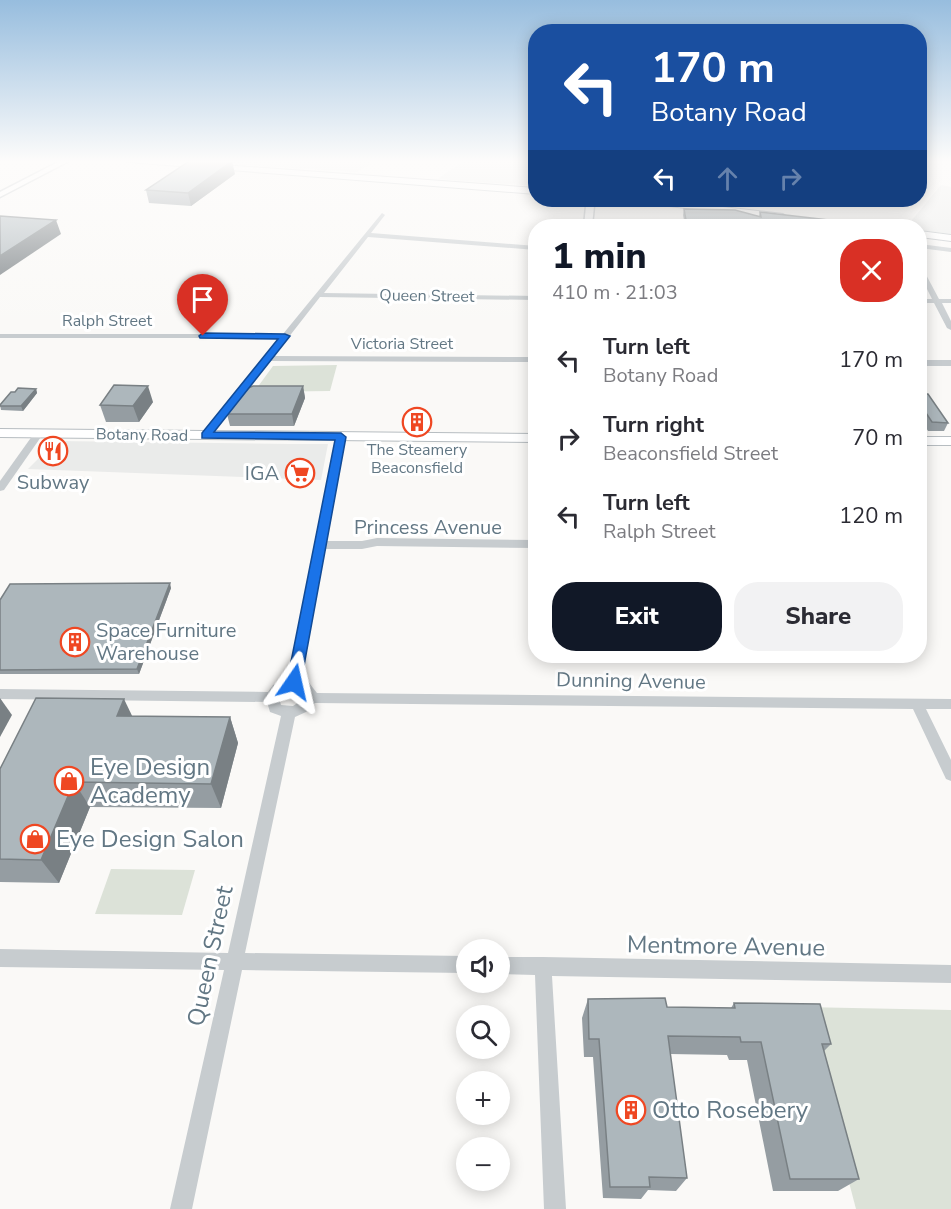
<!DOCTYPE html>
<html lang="en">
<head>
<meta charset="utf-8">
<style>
  body { margin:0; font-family:"Nunito Sans",sans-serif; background:#f2f2f3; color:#2b2b33; height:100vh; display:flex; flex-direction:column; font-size:22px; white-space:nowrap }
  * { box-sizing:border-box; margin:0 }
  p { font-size:20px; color:#7c7c81 }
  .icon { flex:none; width:33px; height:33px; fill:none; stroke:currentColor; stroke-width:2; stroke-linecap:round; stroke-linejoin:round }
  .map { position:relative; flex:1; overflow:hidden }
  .panel { position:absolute; left:528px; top:219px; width:399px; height:444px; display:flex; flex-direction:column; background:#fff; border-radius:24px; box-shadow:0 3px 15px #0003 }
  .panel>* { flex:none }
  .hud { position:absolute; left:528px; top:24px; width:399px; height:183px; border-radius:24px; box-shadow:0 3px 15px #0003; background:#1a4fa0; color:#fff; overflow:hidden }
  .controls { position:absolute; left:456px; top:939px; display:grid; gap:12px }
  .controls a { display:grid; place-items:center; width:54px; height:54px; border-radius:50%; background:#fff; box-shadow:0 3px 15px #0003; font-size:30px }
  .pin { position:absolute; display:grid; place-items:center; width:51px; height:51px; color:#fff; margin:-62px -26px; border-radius:50% 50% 50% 0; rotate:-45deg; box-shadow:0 0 6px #0007 }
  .pin .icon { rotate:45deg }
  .me { position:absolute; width:66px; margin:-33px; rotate:11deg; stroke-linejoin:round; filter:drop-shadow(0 0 4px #0008) }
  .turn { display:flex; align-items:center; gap:21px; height:126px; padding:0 24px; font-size:27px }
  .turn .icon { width:78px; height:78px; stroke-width:2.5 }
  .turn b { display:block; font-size:42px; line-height:51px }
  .lanes { display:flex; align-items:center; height:57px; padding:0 24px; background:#0003; justify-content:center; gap:30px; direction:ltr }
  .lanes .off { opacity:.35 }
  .round { display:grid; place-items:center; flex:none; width:63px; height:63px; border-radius:24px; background:#f2f2f3 }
  .overview { display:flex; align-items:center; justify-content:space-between; height:102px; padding:0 24px }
  h1 { font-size:36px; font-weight:800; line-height:45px; color:#111827 }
  .action { display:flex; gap:12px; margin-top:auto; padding:12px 24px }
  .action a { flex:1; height:69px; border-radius:24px; background:#111827; color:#fff; font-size:24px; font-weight:800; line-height:69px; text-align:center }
  .action a+a { background:#f2f2f3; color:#2b2b33 }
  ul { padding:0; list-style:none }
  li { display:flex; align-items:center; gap:18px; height:78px; padding:0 24px }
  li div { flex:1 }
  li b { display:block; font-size:22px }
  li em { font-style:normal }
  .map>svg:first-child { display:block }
  .built { fill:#eaebea }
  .green { fill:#dce2d8 }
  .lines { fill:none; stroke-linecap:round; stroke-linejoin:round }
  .secondary-casing { stroke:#b9bfc3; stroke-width:3 }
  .primary-casing { stroke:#b7bdc1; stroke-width:2 }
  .street { fill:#c7cccf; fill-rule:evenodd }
  .secondary { fill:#fff; fill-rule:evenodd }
  .primary { fill:#fff; fill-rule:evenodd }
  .wall { fill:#959da2 }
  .shaded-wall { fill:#798084 }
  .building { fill:#adb7bc; stroke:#798084; stroke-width:1.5 }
  .route { fill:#1a73e8; stroke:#114b97; stroke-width:1.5 }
  .labels { text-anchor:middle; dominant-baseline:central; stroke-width:6; stroke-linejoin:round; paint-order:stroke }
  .far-street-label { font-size:16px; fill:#627784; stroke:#fff }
  .far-poi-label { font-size:16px; fill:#627784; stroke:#fff }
  .poi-label { font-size:20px; fill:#627784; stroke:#fff; text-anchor:end }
  .street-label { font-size:20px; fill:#627784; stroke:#fff }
  .near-poi-label { font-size:24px; fill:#627784; stroke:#fff; text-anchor:start }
  .near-street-label { font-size:24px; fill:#627784; stroke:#fff }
</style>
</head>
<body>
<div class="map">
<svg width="951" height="1209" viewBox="0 0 951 1209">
  <rect width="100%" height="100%" fill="#faf9f7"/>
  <g class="built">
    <polygon points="170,160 377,160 357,172"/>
    <polygon points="464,160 535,160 535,186 438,179"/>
    <polygon points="941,185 951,187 951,234 920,230 920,226 907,226"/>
    <polygon points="56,441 290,444 328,444 321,480 28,469"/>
  </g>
  <g class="green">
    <polygon points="337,365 330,391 254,392 273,366"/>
    <polygon points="111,869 195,870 182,915 95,914"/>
    <polygon points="803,1007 951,1010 951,1209 856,1209"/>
  </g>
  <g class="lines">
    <g class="secondary-casing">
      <g id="secondary">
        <polygon points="62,160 71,160 0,197 0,192"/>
        <polygon points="590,200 598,200 594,206 592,226 584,226 586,206"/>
      </g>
    </g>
    <g class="primary-casing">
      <g id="primary">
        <polygon points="124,160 154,160 536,188 536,194 128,162"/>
        <polygon points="641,200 663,200 783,214 788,217 783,220 645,203"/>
        <polygon points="920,231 951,235 951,241 920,237"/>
        <polygon points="0,429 536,434 536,442 0,437"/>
        <rect x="920" y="437" width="31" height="8"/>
      </g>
    </g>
    <g class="street">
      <polygon points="382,213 385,215 371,233 536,246 536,250 368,237 324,293 536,296 536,300 320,297 274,356 536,357 536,362 270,361 209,438 203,438 203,434 280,338 0,338 0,334 283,334"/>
      <polygon points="920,244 951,248 951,252 920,248"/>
      <polygon points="920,267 923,269 939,299 951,299 951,303 942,303 951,321 951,330 947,328 934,303 920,303 920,299 932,299 920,275"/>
      <rect x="920" y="360" width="31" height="6"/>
      <polygon points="38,431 43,434 4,490 0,491 0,481 35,432"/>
      <path d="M341,434L346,437L327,541H362L377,538L536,540V548L377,546L362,549H325L301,678L306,679L317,693L951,699V709H926L951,760V781L946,779L913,709L315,703L306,712L295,717L245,953L466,956V973L242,970L192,1209H170L224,970L0,967V949L228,953L281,716L270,712L267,702L0,699V689L268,692L273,685L288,679L336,437ZM295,687L303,694L302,700L293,706L281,705L279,698L283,693Z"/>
      <polygon points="543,957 951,965 951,983 552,976 566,1209 544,1209 535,975 500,974 500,957"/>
    </g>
    <use href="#secondary" class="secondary"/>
    <use href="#primary" class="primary"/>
  </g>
  <g class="wall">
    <polygon points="235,174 191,206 149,203 146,190"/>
    <polygon points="684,209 759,216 760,212 863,226 685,226 683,215"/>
    <polygon points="303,386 305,398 294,426 230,426 227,414"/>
    <polygon points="36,389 37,393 23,411 1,410 0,405 15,392"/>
    <polygon points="920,394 948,423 944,431 928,431 920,418"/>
    <polygon points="153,402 139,422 106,422 100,405"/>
    <polygon points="171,588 139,674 0,674 0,600"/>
    <polygon points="132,716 230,717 238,743 221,808 90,807 59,883 0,882 0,769"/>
    <polygon points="588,999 667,1007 731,1008 734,1003 831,1044 824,1051 859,1179 838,1191 773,1191 747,1060 729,1060 727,1055 670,1054 687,1178 676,1191 648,1190 641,1199 603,1198 593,1057 584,1057 582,1018"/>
  </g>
  <g class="shaded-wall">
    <polygon points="232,161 235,174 191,206 188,193"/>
    <polygon points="56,220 61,234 0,275 0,256"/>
    <polygon points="148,386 153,402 139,422 133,406"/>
    <polygon points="303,386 305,398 294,426 292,414"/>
    <polygon points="36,389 37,393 23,411 21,406"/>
    <polygon points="170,583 171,588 139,674 137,669"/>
    <polygon points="0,698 12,715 0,737"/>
    <polygon points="124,699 136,724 117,716"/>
    <polygon points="230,717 238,743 221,808 211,784"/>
    <polygon points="74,782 90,807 59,883 41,860"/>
  </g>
  <g class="building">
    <polygon points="191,160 211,160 232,161 188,193 146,190"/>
    <polygon points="684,209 735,210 761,217 760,212 863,224 863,226 687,226"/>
    <polygon points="0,216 56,220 0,256"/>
    <polygon points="114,385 148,386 133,406 100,405"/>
    <polygon points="253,386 303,386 292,414 227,414 248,388"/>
    <polygon points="18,388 36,389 21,406 0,406 0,405 11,392 15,392"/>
    <polygon points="920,394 928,394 948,423 932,422 920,404"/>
    <polygon points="170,583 137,669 0,670 0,600 10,584"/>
    <polygon points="36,698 124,699 117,716 230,717 211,784 74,782 41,860 0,859 0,769"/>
    <polygon points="665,998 667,1007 735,1008 734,1003 820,1004 831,1044 822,1044 859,1179 790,1179 761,1042 741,1042 740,1037 668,1036 687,1178 649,1177 650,1187 610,1187 599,1039 589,1039 588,999"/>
  </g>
  <linearGradient id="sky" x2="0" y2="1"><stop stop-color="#97bdde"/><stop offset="0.49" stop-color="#fdfcfb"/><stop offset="1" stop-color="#fdfcfb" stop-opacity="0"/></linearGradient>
  <rect width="951" height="329" fill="url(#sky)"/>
  <polygon class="route" points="203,333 285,334 290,336 214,432 341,433 346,437 301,682 299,686 289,686 287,682 335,440 202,438 202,433 278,339 200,338 199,336"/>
  <defs>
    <g id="building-ring" transform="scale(1.5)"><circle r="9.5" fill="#fff" stroke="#ef4722" stroke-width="1.5"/><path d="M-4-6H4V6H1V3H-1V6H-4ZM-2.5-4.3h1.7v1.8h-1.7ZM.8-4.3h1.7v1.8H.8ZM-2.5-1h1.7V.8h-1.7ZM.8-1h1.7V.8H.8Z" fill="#ef4722"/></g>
    <g id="restaurant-ring" transform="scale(1.5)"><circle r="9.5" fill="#fff" stroke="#ef4722" stroke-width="1.5"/><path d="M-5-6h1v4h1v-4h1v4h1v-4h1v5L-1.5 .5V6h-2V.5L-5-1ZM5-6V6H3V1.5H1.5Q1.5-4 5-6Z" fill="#ef4722"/></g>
    <g id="supermarket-ring" transform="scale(1.5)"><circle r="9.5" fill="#fff" stroke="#ef4722" stroke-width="1.5"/><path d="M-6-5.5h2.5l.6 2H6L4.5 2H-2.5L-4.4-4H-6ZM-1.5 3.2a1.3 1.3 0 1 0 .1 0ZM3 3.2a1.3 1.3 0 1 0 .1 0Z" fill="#ef4722"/></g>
    <g id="shop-ring" transform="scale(1.5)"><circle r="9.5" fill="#fff" stroke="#ef4722" stroke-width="1.5"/><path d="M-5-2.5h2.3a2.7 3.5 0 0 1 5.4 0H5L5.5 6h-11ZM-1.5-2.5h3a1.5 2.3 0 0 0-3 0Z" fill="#ef4722"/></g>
  </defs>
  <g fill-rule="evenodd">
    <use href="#building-ring" x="417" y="422"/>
    <use href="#restaurant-ring" x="53" y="451"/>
    <use href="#supermarket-ring" x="300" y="473"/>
    <use href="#building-ring" x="75" y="642"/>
    <use href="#shop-ring" x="69" y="781"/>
    <use href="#shop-ring" x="35" y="839"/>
    <use href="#building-ring" x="631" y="1110"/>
  </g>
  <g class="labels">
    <g class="far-street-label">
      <text transform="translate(427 296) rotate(1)">Queen Street</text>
      <text x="107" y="321">Ralph Street</text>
      <text x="402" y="344">Victoria Street</text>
      <text transform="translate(142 435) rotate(1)">Botany Road</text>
    </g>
    <g class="far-poi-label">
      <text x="417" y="450">The Steamery<tspan x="417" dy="18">Beaconsfield</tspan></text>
    </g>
    <g class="poi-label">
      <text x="279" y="473">IGA</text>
      <text x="53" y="482" text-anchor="middle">Subway</text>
      <text x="96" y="630" text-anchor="start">Space Furniture<tspan x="96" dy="23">Warehouse</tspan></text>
    </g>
    <g class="street-label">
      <text x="428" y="527">Princess Avenue</text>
      <text transform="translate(631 681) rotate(1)">Dunning Avenue</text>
    </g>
    <g class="near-poi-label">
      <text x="90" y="767">Eye Design<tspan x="90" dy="28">Academy</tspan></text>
      <text x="56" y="839">Eye Design Salon</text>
      <text x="652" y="1110">Otto Rosebery</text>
    </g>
    <g class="near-street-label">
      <text transform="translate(726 946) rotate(1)">Mentmore Avenue</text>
      <text transform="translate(210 956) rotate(-78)">Queen Street</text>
    </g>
  </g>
</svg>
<div class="controls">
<a><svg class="icon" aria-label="sound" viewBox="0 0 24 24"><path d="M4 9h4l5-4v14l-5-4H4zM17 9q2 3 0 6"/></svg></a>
<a><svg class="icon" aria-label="search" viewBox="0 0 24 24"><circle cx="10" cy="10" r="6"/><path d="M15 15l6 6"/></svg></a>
<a>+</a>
<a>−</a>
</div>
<div class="pin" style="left:203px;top:336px;background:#d93025"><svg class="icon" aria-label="arrive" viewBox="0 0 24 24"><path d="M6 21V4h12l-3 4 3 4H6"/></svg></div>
<svg class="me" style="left:294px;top:682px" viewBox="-20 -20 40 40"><path d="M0-17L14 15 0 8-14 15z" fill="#1a73e8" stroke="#fff" stroke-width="4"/></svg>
<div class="hud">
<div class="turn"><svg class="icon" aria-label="left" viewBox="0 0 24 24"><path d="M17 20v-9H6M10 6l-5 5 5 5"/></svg><div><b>170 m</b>Botany Road</div></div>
<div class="lanes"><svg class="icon" aria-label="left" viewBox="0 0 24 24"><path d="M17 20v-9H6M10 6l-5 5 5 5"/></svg><svg class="icon off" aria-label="ahead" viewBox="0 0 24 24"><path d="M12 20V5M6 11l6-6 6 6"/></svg><svg class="icon off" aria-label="right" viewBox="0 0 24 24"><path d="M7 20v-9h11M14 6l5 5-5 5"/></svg></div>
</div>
<section class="panel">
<div class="overview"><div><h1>1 min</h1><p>410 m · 21:03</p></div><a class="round" style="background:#d93025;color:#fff"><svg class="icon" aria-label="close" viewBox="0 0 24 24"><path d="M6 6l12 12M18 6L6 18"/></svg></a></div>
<ul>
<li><svg class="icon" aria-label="left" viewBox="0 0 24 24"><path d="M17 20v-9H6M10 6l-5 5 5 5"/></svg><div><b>Turn left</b><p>Botany Road</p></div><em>170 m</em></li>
<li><svg class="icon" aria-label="right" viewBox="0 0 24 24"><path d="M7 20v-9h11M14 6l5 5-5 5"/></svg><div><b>Turn right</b><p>Beaconsfield Street</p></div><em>70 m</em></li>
<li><svg class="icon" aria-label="left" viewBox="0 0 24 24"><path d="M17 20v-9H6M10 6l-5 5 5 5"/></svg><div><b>Turn left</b><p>Ralph Street</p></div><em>120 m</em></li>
</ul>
<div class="action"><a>Exit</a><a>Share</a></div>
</section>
</div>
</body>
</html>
